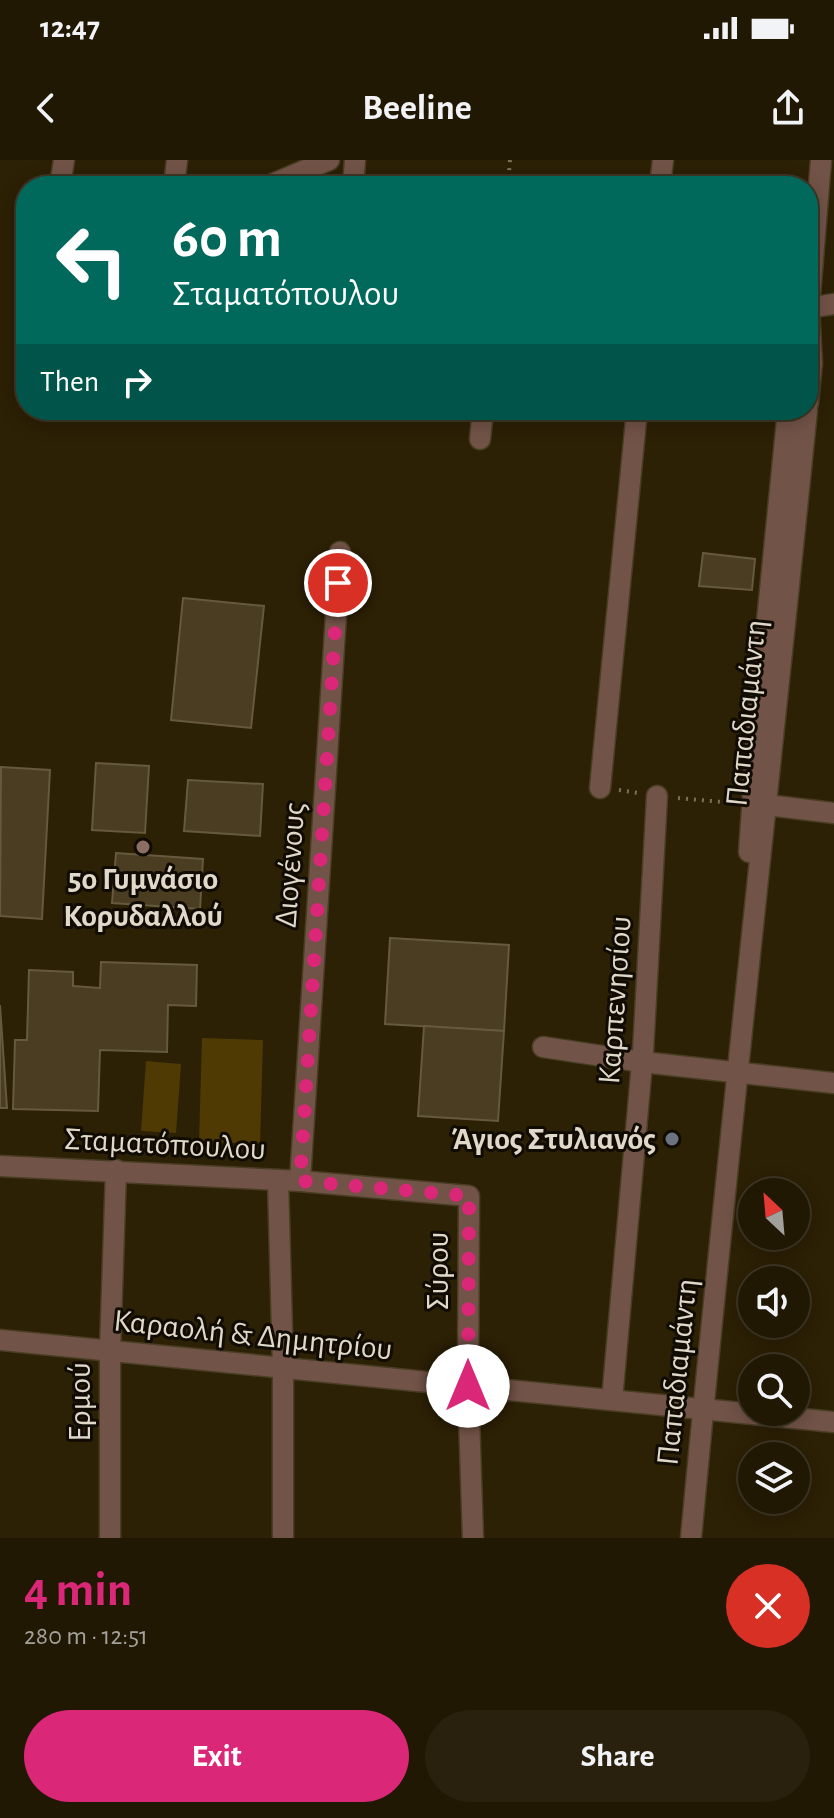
<!DOCTYPE html>
<html lang="en">
<head>
<meta charset="utf-8">
<style>
  body { margin:0; font-family:"Alegreya Sans",sans-serif; background:#29210e; color:#f1f3f6; height:100vh; display:flex; flex-direction:column; font-size:30px; white-space:nowrap }
  * { box-sizing:border-box; margin:0 }
  p { font-size:26px; color:#a2a09a }
  .icon { flex:none; width:44px; height:44px; fill:none; stroke:currentColor; stroke-width:2; stroke-linecap:round; stroke-linejoin:round }
  .map { position:relative; height:1378px; overflow:hidden }
  .drawer { display:flex; flex-direction:column; background:#211804; flex:1 }
  .drawer>* { flex:none }
  .guide { position:absolute; left:16px; top:16px; width:802px; height:244px; border-radius:32px; box-shadow:0 4px 20px #0003,0 0 0 2px #3e3726; background:#00695c; color:#fff; overflow:hidden }
  .needle { width:52px; rotate:334deg }
  .controls { position:absolute; left:738px; top:1018px; display:grid; gap:16px }
  .controls a { display:grid; place-items:center; width:72px; height:72px; border-radius:50%; background:#211804; box-shadow:0 4px 20px #0003,0 0 0 2px #3e3726; font-size:40px }
  .pin { position:absolute; display:grid; place-items:center; width:68px; height:68px; color:#fff; margin:-34px; border:4px solid #fff; border-radius:50%; box-shadow:0 2px 8px #0007 }
  .me { position:absolute; width:88px; margin:-44px; rotate:0deg; stroke-linejoin:round; filter:drop-shadow(0 0 6px #0008) }
  .turn { display:flex; align-items:center; gap:28px; height:168px; padding:0 24px; font-size:36px }
  .turn .icon { width:104px; height:104px; stroke-width:2.5 }
  .turn b { display:block; font-size:56px; line-height:68px }
  .then { display:flex; align-items:center; height:76px; padding:0 24px; background:#0003; gap:16px; font-size:30px }
  .round { display:grid; place-items:center; flex:none; width:84px; height:84px; border-radius:42px; background:#29210e }
  .summary { display:flex; align-items:center; justify-content:space-between; height:136px; padding:0 24px }
  h1 { font-size:48px; font-weight:700; line-height:60px; color:#db2777 }
  .cta { display:flex; gap:16px; margin-top:auto; padding:16px 24px }
  .cta a { flex:1; height:92px; border-radius:48px; background:#db2777; color:#fff; font-size:32px; font-weight:700; line-height:92px; text-align:center }
  .cta a+a { background:#29210e; color:#f1f3f6 }
  .status { display:flex; justify-content:space-between; align-items:center; height:56px; padding:0 40px; background:#211804; direction:ltr }
  .status svg { height:22px; fill:currentColor }
  header { display:flex; justify-content:space-between; align-items:center; height:104px; padding:0 24px; background:#211804; font-size:36px; font-weight:700 }
  .map>svg:first-child { display:block }
  .green { fill:#4f3a04 }
  .building { fill:#4a3d22; stroke:#66593d; stroke-width:2 }
  .lines { fill:none; stroke-linecap:round; stroke-linejoin:round }
  .minor-casing { stroke:#493d24; stroke-width:23 }
  .path { stroke:#7c725c; stroke-width:4; stroke-dasharray:2 6; stroke-linecap:butt }
  .minor { stroke:#725347; stroke-width:20 }
  .route { stroke:#db2777; stroke-width:14; stroke-dasharray:0 25.2 }
  .education-dot { fill:#8d6e63; stroke:#100b03; stroke-width:3 }
  .worship-dot { fill:#6b7280; stroke:#100b03; stroke-width:3 }
  .labels { text-anchor:middle; dominant-baseline:central; stroke-width:6; stroke-linejoin:round; paint-order:stroke }
  .street-label { font-size:32px; fill:#e0d8c8; stroke:#100b03 }
  .poi-label { font-size:32px; font-weight:bold; fill:#e0d8c8; stroke:#100b03 }
</style>
</head>
<body>
<div class="status"><b>12:47</b><svg viewBox="0 0 49 12"><path d="M0 12V9h3v3zM5 12V6h3v6zM10 12V3h3v9zM15 12V0h3v12zM26 1h20v11H26zM47 4h2v5h-2z"/></svg></div>
<header><svg class="icon" aria-label="back" viewBox="0 0 24 24"><path d="M15 5l-7 7 7 7"/></svg>Beeline<svg class="icon" aria-label="share" viewBox="0 0 24 24"><path d="M12 15V3M7 8l5-5 5 5M5 13v7h14v-7"/></svg></header>
<div class="map">
<svg width="834" height="1378" viewBox="0 0 834 1378">
  <rect width="100%" height="100%" fill="#2c2005"/>
  <g class="green">
    <polygon points="202,878 263,880 260,984 199,982"/>
    <polygon points="146,901 181,904 176,973 141,971"/>
  </g>
  <g class="building">
    <polygon points="703,393 755,399 752,430 699,426"/>
    <polygon points="183,438 264,446 251,568 171,560"/>
    <polygon points="96,603 149,606 145,673 92,670"/>
    <polygon points="1,607 50,610 42,759 0,756"/>
    <polygon points="188,620 263,624 260,676 184,671"/>
    <polygon points="116,693 203,699 200,749 112,743"/>
    <polygon points="390,778 509,785 504,871 385,864"/>
    <polygon points="101,802 197,805 196,846 168,845 167,892 100,890 98,951 13,949 15,880 27,880 29,810 73,812 73,826 100,828"/>
    <polygon points="0,845 7,948 0,948"/>
    <polygon points="424,866 504,871 498,961 418,956"/>
  </g>
  <g class="lines">
    <g class="minor-casing">
      <g id="minor">
        <polyline points="60,26 64,0"/>
        <polyline points="174,26 177,0"/>
        <polyline points="268,26 329,0"/>
        <polyline points="353,26 355,0"/>
        <polyline points="660,26 663,0"/>
        <polyline points="808,148 834,144"/>
        <polyline points="808,243 812,203 809,148 821,0"/>
        <polyline points="480,279 483,250"/>
        <polyline points="600,628 637,250"/>
        <polyline points="767,645 834,653"/>
        <polyline points="749,692 761,521 788,250"/>
        <polyline points="543,887 642,902 834,923"/>
        <polyline points="0,1006 300,1021 469,1036 468,1226 473,1378"/>
        <polyline points="278,1020 283,1208 283,1378"/>
        <polyline points="300,1021 340,392"/>
        <polyline points="0,1180 834,1262"/>
        <polyline points="612,1240 643,892 657,636"/>
        <polyline points="110,1378 110,1191 116,1010"/>
        <path d="M691,1378C726,1002 769,626 807,250"/>
      </g>
    </g>
    <g class="path">
      <polyline points="508,26 510,0"/>
      <polyline points="619,630 638,633"/>
      <polyline points="678,638 733,643"/>
    </g>
    <use href="#minor" class="minor"/>
  </g>
  <g class="lines">
    <polyline class="route" points="338,423 300,1021 469,1036 468,1226"/>
  </g>
  <circle class="education-dot" cx="143" cy="687" r="8"/>
  <circle class="worship-dot" cx="672" cy="979" r="8"/>
  <g class="labels">
    <g class="street-label">
      <text transform="translate(746 553) rotate(-84)">Παπαδιαμάντη</text>
      <text transform="translate(290 705) rotate(-86)">Διογένους</text>
      <text transform="translate(615 840) rotate(-86)">Καρπενησίου</text>
      <text transform="translate(165 984) rotate(3)">Σταματόπουλου</text>
      <text transform="translate(438 1111) rotate(-90)">Σύρου</text>
      <text transform="translate(253 1175) rotate(6)">Καραολή &amp; Δημητρίου</text>
      <text transform="translate(677 1212) rotate(-84)">Παπαδιαμάντη</text>
      <text transform="translate(80 1242) rotate(-90)">Ερμού</text>
    </g>
    <g class="poi-label">
      <text x="143" y="719">5ο Γυμνάσιο<tspan x="143" dy="37">Κορυδαλλού</tspan></text>
      <text x="656" y="979" text-anchor="end">Άγιος Στυλιανός</text>
    </g>
  </g>
</svg>
<div class="controls">
<a><svg class="needle" viewBox="-14 -14 28 28"><path d="M0-13l5 13h-10z" fill="#e53935"/><path d="M0 13l5-13h-10z" fill="#a2a09a"/></svg></a>
<a><svg class="icon" aria-label="sound" viewBox="0 0 24 24"><path d="M4 9h4l5-4v14l-5-4H4zM17 9q2 3 0 6"/></svg></a>
<a><svg class="icon" aria-label="search" viewBox="0 0 24 24"><circle cx="10" cy="10" r="6"/><path d="M15 15l6 6"/></svg></a>
<a><svg class="icon" aria-label="layers" viewBox="0 0 24 24"><path d="M12 4l9 5-9 5-9-5zM3 14l9 5 9-5"/></svg></a>
</div>
<div class="pin" style="left:338px;top:423px;background:#d93025"><svg class="icon" aria-label="arrive" viewBox="0 0 24 24"><path d="M6 21V4h12l-3 4 3 4H6"/></svg></div>
<svg class="me" style="left:468px;top:1226px" viewBox="-20 -20 40 40"><circle r="19" fill="#fff"/><path d="M0-13L10 11 0 6-10 11z" fill="#db2777"/></svg>
<div class="guide">
<div class="turn"><svg class="icon" aria-label="left" viewBox="0 0 24 24"><path d="M17 20v-9H6M10 6l-5 5 5 5"/></svg><div><b>60 m</b>Σταματόπουλου</div></div>
<div class="then">Then<svg class="icon" aria-label="right" viewBox="0 0 24 24"><path d="M7 20v-9h11M14 6l5 5-5 5"/></svg></div>
</div>
</div>
<section class="drawer">
<div class="summary"><div><h1>4 min</h1><p>280 m · 12:51</p></div><a class="round" style="background:#d93025;color:#fff"><svg class="icon" aria-label="close" viewBox="0 0 24 24"><path d="M6 6l12 12M18 6L6 18"/></svg></a></div>
<div class="cta"><a>Exit</a><a>Share</a></div>
</section>
</body>
</html>
